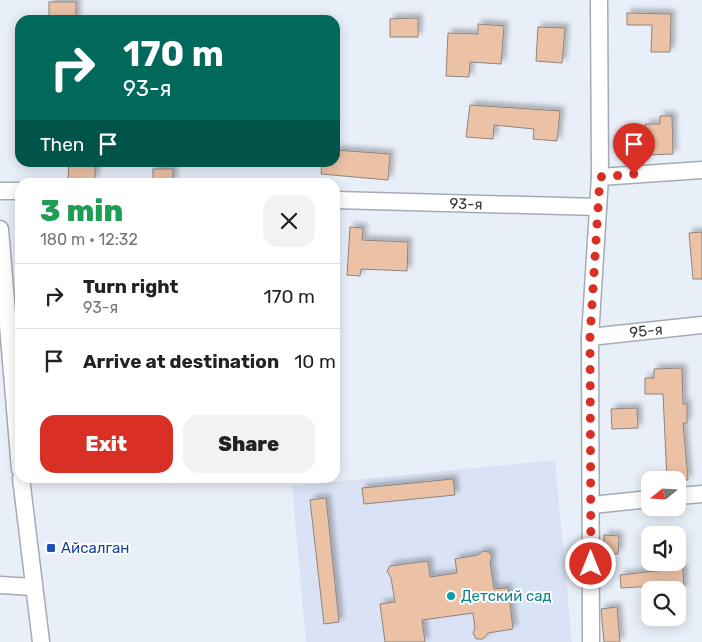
<!DOCTYPE html>
<html lang="en">
<head>
<meta charset="utf-8">
<style>
  body { margin:0; font-family:Rubik,sans-serif; background:#f2f2f2; color:#222; height:100vh; display:flex; flex-direction:column; font-size:19px; white-space:nowrap }
  * { box-sizing:border-box; margin:0 }
  p { font-size:16px; color:#767676 }
  .icon { flex:none; width:28px; height:28px; fill:none; stroke:currentColor; stroke-width:2; stroke-linecap:round; stroke-linejoin:round }
  .map { position:relative; flex:1; overflow:hidden }
  .drawer { position:absolute; left:15px; top:178px; width:325px; height:305px; display:flex; flex-direction:column; background:#fff; border-radius:15px; box-shadow:0 2px 12px #0003 }
  .drawer>* { flex:none }
  .top-card { position:absolute; left:15px; top:15px; width:325px; height:152px; border-radius:15px; box-shadow:0 2px 12px #0003; background:#00695c; color:#fff; overflow:hidden }
  .needle { width:32px; rotate:252deg }
  .controls { position:absolute; left:641px; top:471px; display:grid; gap:10px }
  .controls a { display:grid; place-items:center; width:45px; height:45px; border-radius:10px; background:#fff; box-shadow:0 2px 12px #0003; font-size:25px }
  .pin { position:absolute; display:grid; place-items:center; width:42px; height:42px; color:#fff; margin:-51px -21px; border-radius:50% 50% 50% 0; rotate:-45deg; box-shadow:0 0 5px #0007 }
  .pin .icon { rotate:45deg }
  .me { position:absolute; width:55px; margin:-28px; rotate:0deg; stroke-linejoin:round; filter:drop-shadow(0 0 4px #0008) }
  .turn { display:flex; align-items:center; gap:18px; height:105px; padding:0 25px; font-size:22px }
  .turn .icon { width:65px; height:65px; stroke-width:2.5 }
  .turn b { display:block; font-size:35px; line-height:42px }
  .then { display:flex; align-items:center; height:48px; padding:0 25px; background:#0003; gap:10px; font-size:19px }
  .round { display:grid; place-items:center; flex:none; width:52px; height:52px; border-radius:15px; background:#f2f2f2 }
  .summary { display:flex; align-items:center; justify-content:space-between; height:85px; padding:0 25px }
  h1 { font-size:30px; font-weight:800; line-height:38px; color:#1e9e55 }
  .button { display:flex; gap:10px; margin-top:auto; padding:10px 25px }
  .button a { flex:1; height:58px; border-radius:15px; background:#d93025; color:#fff; font-size:20px; font-weight:800; line-height:58px; text-align:center }
  .button a+a { background:#f2f2f2; color:#222 }
  ul { padding:0; list-style:none }
  li { display:flex; align-items:center; gap:15px; height:65px; padding:0 25px; border-top:1px solid #e0e0e0 }
  li div { flex:1 }
  li b { display:block; font-size:19px }
  li em { font-style:normal }
  .map>svg:first-child { display:block }
  .built { fill:#dae3f5 }
  .building { fill:#ebc2a6; stroke:#8f857f; filter:url(#shadow) }
  .lines { fill:none; stroke-linecap:round; stroke-linejoin:round }
  .minor-casing { stroke:#a5abb5; stroke-width:19 }
  .minor { stroke:#fff; stroke-width:16 }
  .route { stroke:#d93025; stroke-width:9; stroke-dasharray:0 16.2 }
  .transit-dot { fill:#1a4fb4; stroke:#fff; stroke-width:2 }
  .culture-dot { fill:#0f9aa8; stroke:#fff; stroke-width:2 }
  .labels { text-anchor:middle; dominant-baseline:central; stroke-width:4; stroke-linejoin:round; paint-order:stroke }
  .street-label { font-size:15px; fill:#333539; stroke:#fff }
  .transit-label { font-size:15px; fill:#164399; stroke:#fff; text-anchor:start }
  .culture-label { font-size:15px; fill:#0d838f; stroke:#fff; text-anchor:start }
</style>
</head>
<body>
<div class="map">
<svg width="702" height="642" viewBox="0 0 702 642">
  <defs>
    <filter id="shadow"><feDropShadow dx="4" dy="-4" stdDeviation="2.5" flood-color="#0004"/></filter>
  </defs>
  <rect width="100%" height="100%" fill="#e9eff9"/>
  <polygon class="built" points="555,460 572,642 306,642 292,486"/>
  <g class="building">
    <rect x="49" y="2" width="27" height="18"/>
    <polygon points="627,13 671,14 670,52 651,52 652,25 627,25"/>
    <polygon points="418,18 418,37 390,37 390,19"/>
    <polygon points="478,24 504,26 501,64 470,62 469,77 446,76 448,33 478,34"/>
    <polygon points="538,27 565,28 562,63 536,61"/>
    <polygon points="470,105 560,111 557,141 533,139 534,129 494,125 493,139 466,137"/>
    <polygon points="660,116 672,116 673,154 646,155 645,124 660,124"/>
    <polygon points="335,150 390,154 388,180 321,174 322,162 335,162"/>
    <polygon points="69,162 95,162 95,179 68,179"/>
    <rect x="153" y="169" width="20" height="13"/>
    <polygon points="350,227 363,228 362,240 408,242 407,271 361,269 360,276 347,275"/>
    <polygon points="702,232 702,279 693,279 689,233"/>
    <polygon points="682,368 683,404 687,404 687,423 683,423 688,480 667,480 663,394 645,394 645,378 654,378 654,369"/>
    <polygon points="637,408 638,428 612,429 611,409"/>
    <polygon points="453,479 455,495 364,504 362,488"/>
    <polygon points="326,498 339,622 324,624 310,500"/>
    <polygon points="604,535 619,536 618,554 604,553"/>
    <polygon points="483,551 489,552 492,556 490,563 494,589 508,588 513,629 488,633 483,639 476,639 473,633 475,628 473,613 422,620 425,642 385,642 380,604 395,602 391,578 387,571 390,566 428,561 430,577 457,573 455,559 478,555"/>
    <polygon points="683,568 684,590 656,590 656,586 621,588 620,575"/>
    <polygon points="617,607 620,642 604,642 601,609"/>
  </g>
  <g class="lines">
    <g class="minor-casing">
      <g id="minor">
        <polyline points="600,177 702,170"/>
        <polyline points="0,191 20,191"/>
        <polyline points="335,200 598,207"/>
        <polyline points="0,229 20,469"/>
        <polyline points="590,337 702,325"/>
        <polyline points="21,478 41,642"/>
        <polyline points="678,496 702,494"/>
        <polyline points="592,505 650,499"/>
        <polyline points="0,585 33,587"/>
        <polyline points="591,642 590,337 600,177 599,0"/>
      </g>
    </g>
    <use href="#minor" class="minor"/>
  </g>
  <g class="lines">
    <polyline class="route" points="591,564 590,337 600,177 634,174"/>
  </g>
  <rect class="transit-dot" x="46" y="543" width="10" height="10" rx="2.5"/>
  <circle class="culture-dot" cx="451" cy="596" r="5"/>
  <g class="labels">
    <g class="street-label">
      <text transform="translate(466 204) rotate(2)">93-я</text>
      <text transform="translate(646 331) rotate(-6)">95-я</text>
    </g>
    <g class="transit-label">
      <text x="61" y="548">Айсалган</text>
    </g>
    <g class="culture-label">
      <text x="461" y="596">Детский сад</text>
    </g>
  </g>
</svg>
<div class="controls">
<a><svg class="needle" viewBox="-14 -14 28 28"><path d="M0-13l5 13h-10z" fill="#e53935"/><path d="M0 13l5-13h-10z" fill="#767676"/></svg></a>
<a><svg class="icon" aria-label="sound" viewBox="0 0 24 24"><path d="M4 9h4l5-4v14l-5-4H4zM17 9q2 3 0 6"/></svg></a>
<a><svg class="icon" aria-label="search" viewBox="0 0 24 24"><circle cx="10" cy="10" r="6"/><path d="M15 15l6 6"/></svg></a>
</div>
<div class="pin" style="left:634px;top:174px;background:#d93025"><svg class="icon" aria-label="arrive" viewBox="0 0 24 24"><path d="M6 21V4h12l-3 4 3 4H6"/></svg></div>
<svg class="me" style="left:591px;top:564px" viewBox="-20 -20 40 40"><circle r="17" fill="#d93025" stroke="#fff" stroke-width="3"/><path d="M0-11L8 9 0 5-8 9z" fill="#fff"/></svg>
<div class="top-card">
<div class="turn"><svg class="icon" aria-label="right" viewBox="0 0 24 24"><path d="M7 20v-9h11M14 6l5 5-5 5"/></svg><div><b>170 m</b>93-я</div></div>
<div class="then">Then<svg class="icon" aria-label="arrive" viewBox="0 0 24 24"><path d="M6 21V4h12l-3 4 3 4H6"/></svg></div>
</div>
<section class="drawer">
<div class="summary"><div><h1>3 min</h1><p>180 m · 12:32</p></div><a class="round"><svg class="icon" aria-label="close" viewBox="0 0 24 24"><path d="M6 6l12 12M18 6L6 18"/></svg></a></div>
<ul>
<li><svg class="icon" aria-label="right" viewBox="0 0 24 24"><path d="M7 20v-9h11M14 6l5 5-5 5"/></svg><div><b>Turn right</b><p>93-я</p></div><em>170 m</em></li>
<li><svg class="icon" aria-label="arrive" viewBox="0 0 24 24"><path d="M6 21V4h12l-3 4 3 4H6"/></svg><div><b>Arrive at destination</b></div><em>10 m</em></li>
</ul>
<div class="button"><a>Exit</a><a>Share</a></div>
</section>
</div>
</body>
</html>
